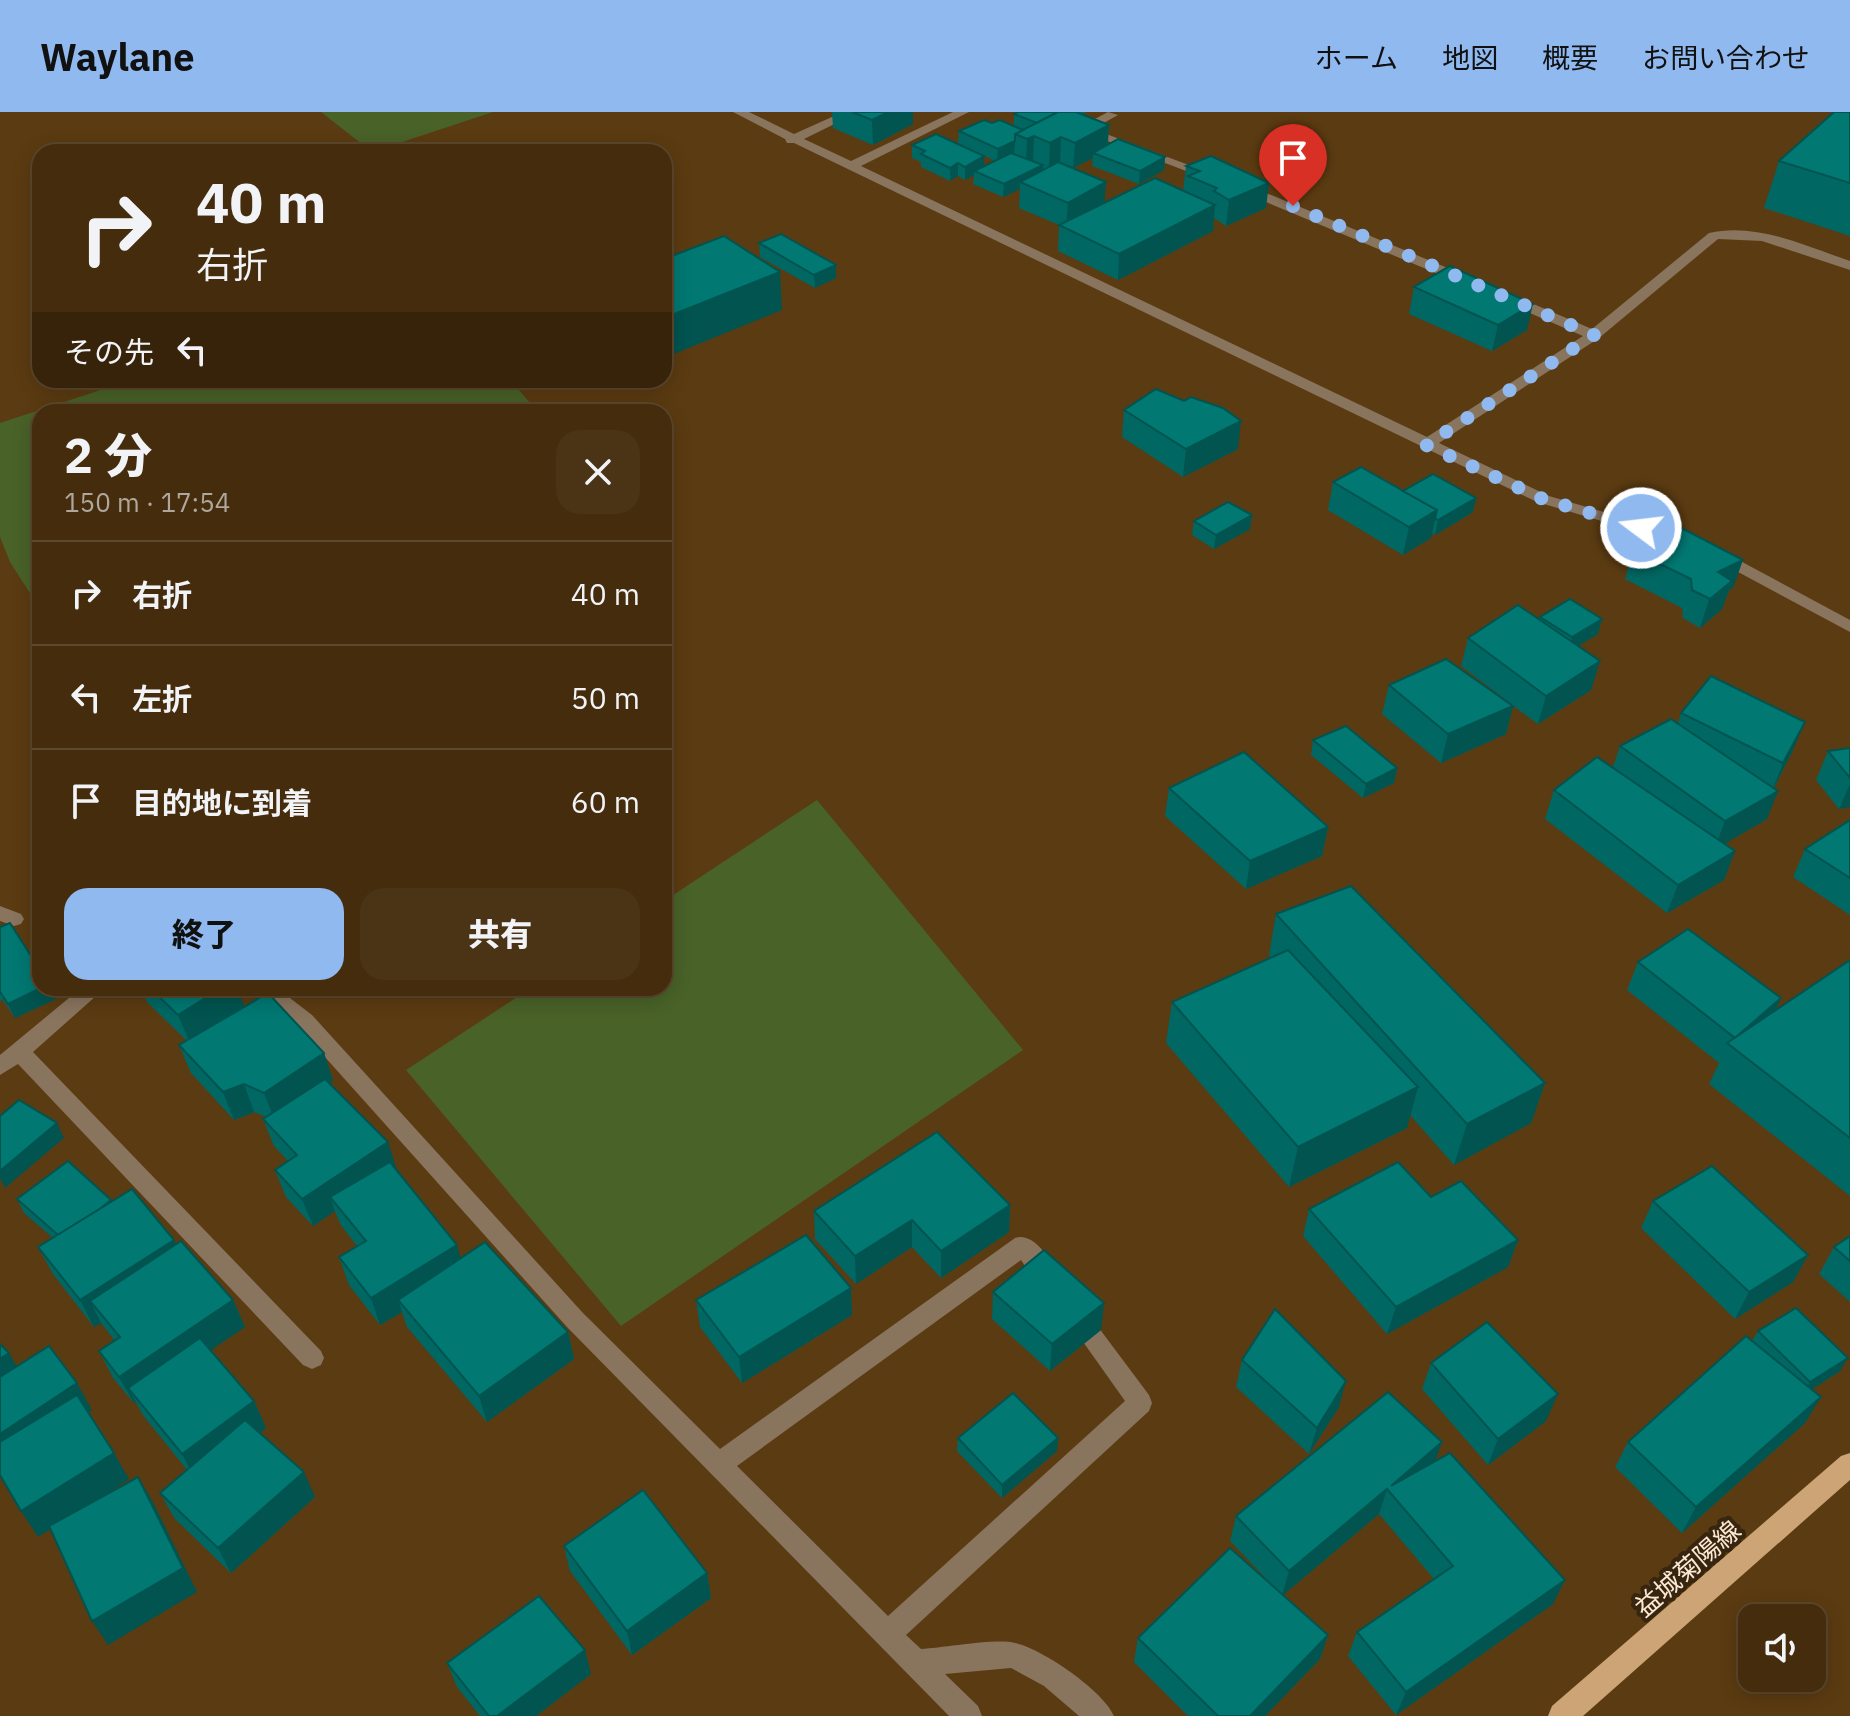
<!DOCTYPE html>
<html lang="ja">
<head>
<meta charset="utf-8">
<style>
  body { margin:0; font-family:"IBM Plex Sans","Noto Sans JP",sans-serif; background:#4b3416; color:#f1f3f6; height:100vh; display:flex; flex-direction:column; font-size:30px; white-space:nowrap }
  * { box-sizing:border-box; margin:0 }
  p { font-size:26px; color:#afa79d }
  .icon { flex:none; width:44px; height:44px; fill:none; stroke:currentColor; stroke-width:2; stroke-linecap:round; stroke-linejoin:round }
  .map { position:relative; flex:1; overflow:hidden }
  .details { position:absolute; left:32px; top:292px; width:640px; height:592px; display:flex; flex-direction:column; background:#442c0d; border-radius:24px; box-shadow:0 4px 20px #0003,0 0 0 2px #5c482e }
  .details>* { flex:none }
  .top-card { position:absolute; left:32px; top:32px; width:640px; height:244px; border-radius:24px; box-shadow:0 4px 20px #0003,0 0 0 2px #5c482e; background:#442c0d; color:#f1f3f6; overflow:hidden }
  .buttons { position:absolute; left:1738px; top:1492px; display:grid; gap:16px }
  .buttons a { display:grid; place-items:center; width:88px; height:88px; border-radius:16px; background:#442c0d; box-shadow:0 4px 20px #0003,0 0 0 2px #5c482e; font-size:40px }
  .pin { position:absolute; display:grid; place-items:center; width:68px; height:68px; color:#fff; margin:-82px -34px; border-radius:50% 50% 50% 0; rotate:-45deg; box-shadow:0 0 8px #0007 }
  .pin .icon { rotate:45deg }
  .me { position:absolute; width:88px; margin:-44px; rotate:285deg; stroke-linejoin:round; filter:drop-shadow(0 0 6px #0008) }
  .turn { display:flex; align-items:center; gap:28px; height:168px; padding:0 32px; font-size:36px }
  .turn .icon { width:104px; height:104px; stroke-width:2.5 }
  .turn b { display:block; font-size:56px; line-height:68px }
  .then { display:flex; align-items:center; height:76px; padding:0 32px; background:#0003; gap:16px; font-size:30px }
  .round { display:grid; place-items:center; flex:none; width:84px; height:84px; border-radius:24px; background:#4b3416 }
  .summary { display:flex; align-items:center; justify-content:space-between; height:136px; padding:0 32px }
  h1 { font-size:48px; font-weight:800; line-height:60px }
  .action { display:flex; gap:16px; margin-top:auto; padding:16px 32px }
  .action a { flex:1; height:92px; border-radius:24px; background:#90b9f0; color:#111; font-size:32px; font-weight:800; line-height:92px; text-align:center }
  .action a+a { background:#4b3416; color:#f1f3f6 }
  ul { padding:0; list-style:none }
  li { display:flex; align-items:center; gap:24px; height:104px; padding:0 32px; border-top:2px solid #5c482e }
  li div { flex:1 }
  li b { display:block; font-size:30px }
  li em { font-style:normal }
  header { display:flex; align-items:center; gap:48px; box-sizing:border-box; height:112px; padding:0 40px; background:#90b9f0; color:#111 }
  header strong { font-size:38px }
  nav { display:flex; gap:44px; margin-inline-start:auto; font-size:28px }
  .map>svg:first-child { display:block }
  .green { fill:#496228 }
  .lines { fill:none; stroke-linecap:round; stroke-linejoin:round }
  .minor { fill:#89745e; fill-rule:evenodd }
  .major { fill:#cda476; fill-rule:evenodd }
  .wall { fill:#016762 }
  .shaded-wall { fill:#015450 }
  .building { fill:#017872; stroke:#015450; stroke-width:2 }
  .route { stroke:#90b9f0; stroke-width:14; stroke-dasharray:0 25.2 }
  .labels { text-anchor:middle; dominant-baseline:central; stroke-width:8; stroke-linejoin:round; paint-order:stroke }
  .near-street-label { font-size:26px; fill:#fce8d3; stroke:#37250f }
</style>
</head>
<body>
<header>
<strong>Waylane</strong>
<nav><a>ホーム</a><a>地図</a><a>概要</a><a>お問い合わせ</a></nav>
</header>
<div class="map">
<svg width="1850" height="1604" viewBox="0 0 1850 1604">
  <rect width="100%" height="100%" fill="#5b3b11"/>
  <g class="green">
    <polygon points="321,0 493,0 372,40"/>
    <polygon points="131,268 510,268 538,300 40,300 40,497 10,450 0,425 0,311"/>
    <polygon points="817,688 1023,938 621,1214 406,958 531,876 664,876 664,789"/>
  </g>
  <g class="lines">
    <g class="minor">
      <path d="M733,0H749L794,22L843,0H859L804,27L851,49L953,0H969L861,54L1427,325L1583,224L1502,189V183H1512L1592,217L1709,121C1757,110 1805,134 1850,149V158L1762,129L1718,127L1599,226L1439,331L1549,384L1686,424L1688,427L1680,432L1537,390L794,31H787L785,27Z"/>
      <polygon points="1108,0 1118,3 1093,17 1218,64 1207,67 1076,17"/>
      <polygon points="1242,71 1472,166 1474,169 1462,172 1237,78 1235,75"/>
      <polygon points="1718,437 1850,508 1850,520 1712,446 1710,442 1712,438"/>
      <polygon points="0,794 21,802 24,807 21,812 14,814 0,809"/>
      <polygon points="81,876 105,876 33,940 321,1239 324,1246 321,1253 312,1257 303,1253 18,952 0,963 0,943"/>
      <path d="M253,876H277L312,903L583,1201L720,1337L1015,1126C1035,1119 1053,1152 1061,1168L1057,1175C1039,1182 1030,1161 1021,1148L737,1354L888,1504L1125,1289L1064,1203L1068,1196L1076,1193L1084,1196L1149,1283L1152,1291L1149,1299L906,1523L921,1537C944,1536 995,1526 1015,1531C1041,1536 1104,1579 1114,1604H1079L1044,1574L1011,1556L945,1562L978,1594L982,1604H949L567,1215L298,915Z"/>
    </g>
    <polygon class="major" points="1850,1341 1850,1368 1583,1604 1548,1604 1552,1594 1841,1344"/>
  </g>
  <g class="wall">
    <polygon points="832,0 913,0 913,12 873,33 833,16"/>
    <polygon points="1018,0 1087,0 1082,2 1109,13 1108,33 1165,45 1164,58 1139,72 1092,54 1093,46 1073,56 1105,91 1183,79 1186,54 1211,44 1266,96 1226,114 1214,106 1213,119 1118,168 1058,139 1059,113 1019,96 1020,77 1003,85 973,72 974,63 965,68 958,64 950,69 921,55 921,50 912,46 912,33 984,44 984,54 995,49 958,31 959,19 992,11 1014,14 1014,2"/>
    <polygon points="1850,0 1850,124 1764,96 1779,49"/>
    <polygon points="759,131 836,166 815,176 760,145"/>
    <polygon points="1414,175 1527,218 1492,239 1409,202"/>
    <polygon points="574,268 611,268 587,278"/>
    <polygon points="1124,298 1238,337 1183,365 1122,325"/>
    <polygon points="1333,370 1403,379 1473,400 1435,423 1432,421 1431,426 1403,443 1328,398"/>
    <polygon points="1194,409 1250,417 1214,437 1192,423"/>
    <polygon points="1633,439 1733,476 1729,478 1722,497 1700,516 1683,506 1682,496 1625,467"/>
    <polygon points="1540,505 1598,522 1578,534 1600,549 1591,578 1538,612 1513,594 1506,622 1441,651 1382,602 1389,573 1510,591 1461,554 1468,526 1539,507"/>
    <polygon points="1681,601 1793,638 1774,676 1767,707 1724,732 1735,739 1724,768 1667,801 1545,707 1554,678 1613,655 1620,634 1678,611"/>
    <polygon points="1313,628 1397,656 1394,671 1363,686 1311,643"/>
    <polygon points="1850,636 1850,695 1839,697 1816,668 1828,639"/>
    <polygon points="1169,676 1328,715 1322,744 1246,777 1165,704"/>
    <polygon points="1850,708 1850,803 1793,765 1805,737"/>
    <polygon points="1276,802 1545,971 1531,1011 1454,1053 1410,1003 1407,1016 1289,1075 1166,931 1172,890 1271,846 1269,843"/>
    <polygon points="0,815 56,887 15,906 3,888 0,889"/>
    <polygon points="1850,848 1850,1084 1709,972 1719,951 1627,878 1638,850 1781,886 1775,899"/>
    <polygon points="141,876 237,876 244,895 324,941 333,969 330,971 397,1058 460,1146 568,1220 574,1247 487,1310 407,1215 402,1200 380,1213 349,1173 339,1145 357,1134 340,1112 335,1099 313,1114 286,1085 275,1058 288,1049 274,1034 263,1007 266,1005 254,1000 234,1008 191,961 179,933 187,929 147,890"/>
    <polygon points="17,1087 111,1088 176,1132 233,1188 245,1215 210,1238 254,1289 266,1316 260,1321 315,1385 231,1461 175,1407 160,1381 187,1358 142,1302 136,1290 134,1291 113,1266 99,1239 115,1229 101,1211 94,1215 53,1162 38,1135 53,1126 24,1101"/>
    <polygon points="1653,1089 1808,1143 1793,1170 1735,1207 1641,1116"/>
    <polygon points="1010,1093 1009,1120 941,1166 912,1135 856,1172 815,1127 814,1099"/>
    <polygon points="1309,1097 1518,1128 1508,1155 1387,1222 1303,1124"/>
    <polygon points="1850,1124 1850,1190 1819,1162 1834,1135"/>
    <polygon points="993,1180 1101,1218 1050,1259 992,1207"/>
    <polygon points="696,1188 852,1203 742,1271 700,1215"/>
    <polygon points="1758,1219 1840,1259 1811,1278 1805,1311 1682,1421 1615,1355 1628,1330 1752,1229"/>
    <polygon points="1242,1248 1339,1295 1309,1342 1236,1275"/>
    <polygon points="1431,1251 1546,1309 1488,1353 1422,1277"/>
    <polygon points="958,1326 1058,1326 1057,1339 1002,1386 957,1339"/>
    <polygon points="1442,1330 1435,1349 1553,1492 1396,1603 1348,1544 1357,1520 1434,1467 1379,1402 1283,1483 1328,1523 1320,1547 1265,1604 1188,1604 1134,1550 1138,1526 1276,1477 1230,1429 1236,1404"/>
    <polygon points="564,1434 707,1461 711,1486 632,1543 570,1459"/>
    <polygon points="447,1551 591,1562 536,1604 480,1604 457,1575"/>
  </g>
  <g class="shaded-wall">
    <polygon points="888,0 913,0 913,12 873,33 872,8"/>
    <polygon points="1109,13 1107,38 1093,41 1093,46 1073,56 1075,31"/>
    <polygon points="1034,24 1033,49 1026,52 1027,27"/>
    <polygon points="1061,25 1060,50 1049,56 1050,31"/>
    <polygon points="1015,29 1014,42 997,50 998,37"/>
    <polygon points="984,44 984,57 974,59 974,63 965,68 965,55"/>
    <polygon points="1165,45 1164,58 1139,72 1140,59"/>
    <polygon points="958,51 958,64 950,69 950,56"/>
    <polygon points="1043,53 1043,66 1020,70 1020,77 1003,85 1004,72"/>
    <polygon points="1106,70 1104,96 1066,116 1068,91"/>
    <polygon points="1269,71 1266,96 1226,114 1229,88"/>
    <polygon points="1215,93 1213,119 1118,168 1119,142"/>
    <polygon points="836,153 836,166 815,176 814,163"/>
    <polygon points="780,160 782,198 664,246 664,206"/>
    <polygon points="1533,192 1527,218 1492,239 1498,213"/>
    <polygon points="585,268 611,268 587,278"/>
    <polygon points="1241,309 1238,337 1183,365 1186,337"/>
    <polygon points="1476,386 1473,400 1435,423 1438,408"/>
    <polygon points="1437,398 1431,426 1403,443 1409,415"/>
    <polygon points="1252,403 1250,417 1214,437 1216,423"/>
    <polygon points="1743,448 1733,476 1729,478 1722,497 1700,516 1718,460"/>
    <polygon points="1602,507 1598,522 1568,540 1572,525"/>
    <polygon points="1600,549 1591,578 1538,612 1546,584"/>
    <polygon points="1513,594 1506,622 1441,651 1448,622"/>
    <polygon points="1805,610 1793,638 1772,679 1783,651"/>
    <polygon points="1397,656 1394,671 1363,686 1366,672"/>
    <polygon points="1850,672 1850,695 1839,697"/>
    <polygon points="1778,679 1767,707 1714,738 1725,709"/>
    <polygon points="1328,715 1322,744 1246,777 1250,749"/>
    <polygon points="1735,739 1724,768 1667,801 1678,773"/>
    <polygon points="41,876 51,876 56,887 15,906 8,892"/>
    <polygon points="221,876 237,876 245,896 190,931 178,903"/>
    <polygon points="1781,886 1768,914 1735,926"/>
    <polygon points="324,941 333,969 275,1009 264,981"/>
    <polygon points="1545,971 1531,1011 1454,1053 1467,1012"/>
    <polygon points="244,972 254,1000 234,1008 223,980"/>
    <polygon points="1418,975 1407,1016 1289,1075 1298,1035"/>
    <polygon points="57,1011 64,1026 5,1076 0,1066 0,1059"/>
    <polygon points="388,1030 397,1058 340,1096 330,1085 335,1099 313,1114 302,1087"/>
    <polygon points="1010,1093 1009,1120 941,1166 941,1139"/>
    <polygon points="912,1108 912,1135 856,1172 855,1144"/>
    <polygon points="174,1128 187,1155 90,1189 101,1211 94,1215 80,1188"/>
    <polygon points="1518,1128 1508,1155 1387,1222 1396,1195"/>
    <polygon points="457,1133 465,1161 398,1188 402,1200 380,1213 371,1186"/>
    <polygon points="1808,1143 1793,1170 1735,1207 1749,1180"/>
    <polygon points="851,1176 852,1203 742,1271 739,1245"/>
    <polygon points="233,1188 245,1215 138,1288 128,1276 136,1290 134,1291 119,1265"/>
    <polygon points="1104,1191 1101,1218 1050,1259 1052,1232"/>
    <polygon points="568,1220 574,1247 487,1310 479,1284"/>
    <polygon points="9,1241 17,1255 0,1267 0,1247"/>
    <polygon points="1848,1246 1840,1259 1802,1284 1810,1270"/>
    <polygon points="1346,1269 1339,1295 1309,1342 1317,1316"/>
    <polygon points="77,1271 92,1298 0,1359 0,1322"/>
    <polygon points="1558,1282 1546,1309 1488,1353 1498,1327"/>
    <polygon points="1821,1285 1805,1311 1682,1421 1696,1395"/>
    <polygon points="254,1289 266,1316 196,1368 182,1342"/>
    <polygon points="1058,1326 1057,1339 1002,1386 1002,1373"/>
    <polygon points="1442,1330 1433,1356 1391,1374"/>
    <polygon points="114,1341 129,1367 38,1425 21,1399"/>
    <polygon points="304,1360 315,1385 231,1461 218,1436"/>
    <polygon points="138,1365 153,1390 197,1480 108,1533 92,1509"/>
    <polygon points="1387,1377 1379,1402 1282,1484 1289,1459"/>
    <polygon points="707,1461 711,1486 632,1543 627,1519"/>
    <polygon points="1565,1468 1553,1492 1396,1603 1406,1580"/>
    <polygon points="1328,1523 1320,1547 1265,1604 1250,1604"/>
    <polygon points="585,1538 591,1562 536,1604 497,1604"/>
  </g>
  <g class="building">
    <polygon points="852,0 888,0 872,8"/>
    <polygon points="1018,0 1058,0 1037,11 1014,2"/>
    <polygon points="1058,0 1076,0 1109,13 1075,31 1061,25 1050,31 1034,24 1027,27 1015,22"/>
    <polygon points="1834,0 1850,0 1850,71 1779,49"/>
    <polygon points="984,8 992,11 1000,8 1023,18 1015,22 1015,29 998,37 959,19"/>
    <polygon points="936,22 984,44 965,55 958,51 950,56 921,42 925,39 912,33"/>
    <polygon points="1118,27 1165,45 1140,59 1093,41"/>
    <polygon points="1011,41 1043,53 1004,72 974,59"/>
    <polygon points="1211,44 1269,71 1229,88 1214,79 1217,76 1188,64 1200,59 1186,54"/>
    <polygon points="1058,50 1106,70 1068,91 1020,70"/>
    <polygon points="1155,66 1215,93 1119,142 1059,113"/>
    <polygon points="781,122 836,153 814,163 759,131"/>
    <polygon points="724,124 780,160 664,206 664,147"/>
    <polygon points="1450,154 1533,192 1498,213 1414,175"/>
    <polygon points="1156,277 1184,289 1191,285 1223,296 1241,309 1186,337 1124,298"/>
    <polygon points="1361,355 1437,398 1409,415 1333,370"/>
    <polygon points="1433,362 1476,386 1438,408 1435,407 1437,398 1403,379"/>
    <polygon points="1228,390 1252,403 1216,423 1194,409"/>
    <polygon points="1666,408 1743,448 1718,460 1732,469 1710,487 1692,478 1691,467 1633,439"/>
    <polygon points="1570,487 1602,507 1572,525 1540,505"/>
    <polygon points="1518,493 1600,549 1546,584 1468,526"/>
    <polygon points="1446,547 1513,594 1448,622 1389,573"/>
    <polygon points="1711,564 1805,610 1783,651 1681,601"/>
    <polygon points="1671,607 1778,679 1725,709 1620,634"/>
    <polygon points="1346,614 1397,656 1366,672 1313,628"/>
    <polygon points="1850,636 1850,666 1828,639"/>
    <polygon points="1244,640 1328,715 1250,749 1169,676"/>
    <polygon points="1597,645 1735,739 1678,773 1554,678"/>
    <polygon points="1850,708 1850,766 1805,737"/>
    <polygon points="1351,774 1545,971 1467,1012 1276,802"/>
    <polygon points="10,811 40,858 40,876 41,876 8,892 0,880 0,815"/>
    <polygon points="1688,817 1781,886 1735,926 1638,850"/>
    <polygon points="1288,838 1418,975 1298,1035 1172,890"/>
    <polygon points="1850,848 1850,1026 1727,931"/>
    <polygon points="150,876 221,876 178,903"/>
    <polygon points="268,881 324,941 264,981 244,972 223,980 179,933"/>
    <polygon points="325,967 388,1030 302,1087 275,1058 297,1043 263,1007"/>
    <polygon points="19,988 57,1011 0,1059 0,1004"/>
    <polygon points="937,1020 1010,1093 941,1139 912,1108 855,1144 814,1099"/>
    <polygon points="68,1049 111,1088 100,1097 58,1123 17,1087"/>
    <polygon points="390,1050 457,1133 371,1186 339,1145 366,1129 330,1085"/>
    <polygon points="1398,1050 1431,1085 1461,1069 1518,1128 1396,1195 1309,1097"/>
    <polygon points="1712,1054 1808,1143 1749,1180 1653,1089"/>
    <polygon points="132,1077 174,1128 80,1188 38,1135"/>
    <polygon points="806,1123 851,1176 739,1245 696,1188"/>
    <polygon points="1850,1124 1850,1149 1834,1135"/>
    <polygon points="181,1129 233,1188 119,1265 99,1239 120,1225 90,1189"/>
    <polygon points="485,1130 568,1220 479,1284 398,1188"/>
    <polygon points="1044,1138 1104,1191 1052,1232 993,1180"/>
    <polygon points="1796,1196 1848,1246 1810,1270 1758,1219"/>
    <polygon points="1275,1197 1346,1269 1317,1316 1242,1248"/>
    <polygon points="1487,1210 1558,1282 1498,1327 1431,1251"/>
    <polygon points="1746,1224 1821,1285 1696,1395 1628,1330"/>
    <polygon points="200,1226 254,1289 182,1342 128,1276"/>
    <polygon points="0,1232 9,1241 0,1247"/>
    <polygon points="49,1234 77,1271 0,1322 0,1265"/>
    <polygon points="1388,1280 1442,1330 1391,1374 1450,1341 1565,1468 1406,1580 1357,1520 1453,1454 1387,1377 1289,1459 1236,1404"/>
    <polygon points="1013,1281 1058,1326 1002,1373 958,1326"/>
    <polygon points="77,1283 114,1341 21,1399 0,1363 0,1330"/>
    <polygon points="245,1308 304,1360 218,1436 160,1381"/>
    <polygon points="138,1365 183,1456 92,1509 49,1414"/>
    <polygon points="643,1378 707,1461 627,1519 564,1434"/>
    <polygon points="1230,1436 1328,1523 1250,1604 1218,1604 1138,1526"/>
    <polygon points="539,1484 585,1538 497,1604 489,1604 447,1551"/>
  </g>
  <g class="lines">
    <polyline class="route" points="1293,94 1594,223 1426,333 1543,387 1641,416"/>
  </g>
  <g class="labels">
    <g class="near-street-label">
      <text transform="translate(1687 1456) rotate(-41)">益城菊陽線</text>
    </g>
  </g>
</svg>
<div class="buttons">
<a><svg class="icon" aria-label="sound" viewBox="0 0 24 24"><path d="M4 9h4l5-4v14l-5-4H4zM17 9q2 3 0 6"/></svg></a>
</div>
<div class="pin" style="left:1293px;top:94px;background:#d93025"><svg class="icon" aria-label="arrive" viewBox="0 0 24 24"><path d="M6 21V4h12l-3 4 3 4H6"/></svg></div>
<svg class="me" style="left:1641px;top:416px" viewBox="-20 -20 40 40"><circle r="17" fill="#90b9f0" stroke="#fff" stroke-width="3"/><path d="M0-11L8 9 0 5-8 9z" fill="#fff"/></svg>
<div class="top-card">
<div class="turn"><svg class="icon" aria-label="right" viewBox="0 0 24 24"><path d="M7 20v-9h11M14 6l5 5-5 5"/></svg><div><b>40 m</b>右折</div></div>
<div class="then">その先<svg class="icon" aria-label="left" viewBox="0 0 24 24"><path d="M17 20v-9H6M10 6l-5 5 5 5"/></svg></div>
</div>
<section class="details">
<div class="summary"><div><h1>2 分</h1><p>150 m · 17:54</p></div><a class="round"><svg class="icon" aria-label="close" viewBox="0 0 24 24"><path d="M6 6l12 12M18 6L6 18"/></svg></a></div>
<ul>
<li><svg class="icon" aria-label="right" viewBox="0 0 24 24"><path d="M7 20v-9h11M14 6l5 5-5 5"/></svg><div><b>右折</b></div><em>40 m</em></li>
<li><svg class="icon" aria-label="left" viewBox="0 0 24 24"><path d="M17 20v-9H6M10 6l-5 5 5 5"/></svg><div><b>左折</b></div><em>50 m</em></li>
<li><svg class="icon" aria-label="arrive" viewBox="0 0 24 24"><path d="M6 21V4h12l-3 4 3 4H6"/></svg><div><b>目的地に到着</b></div><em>60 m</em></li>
</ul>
<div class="action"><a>終了</a><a>共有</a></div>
</section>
</div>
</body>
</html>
